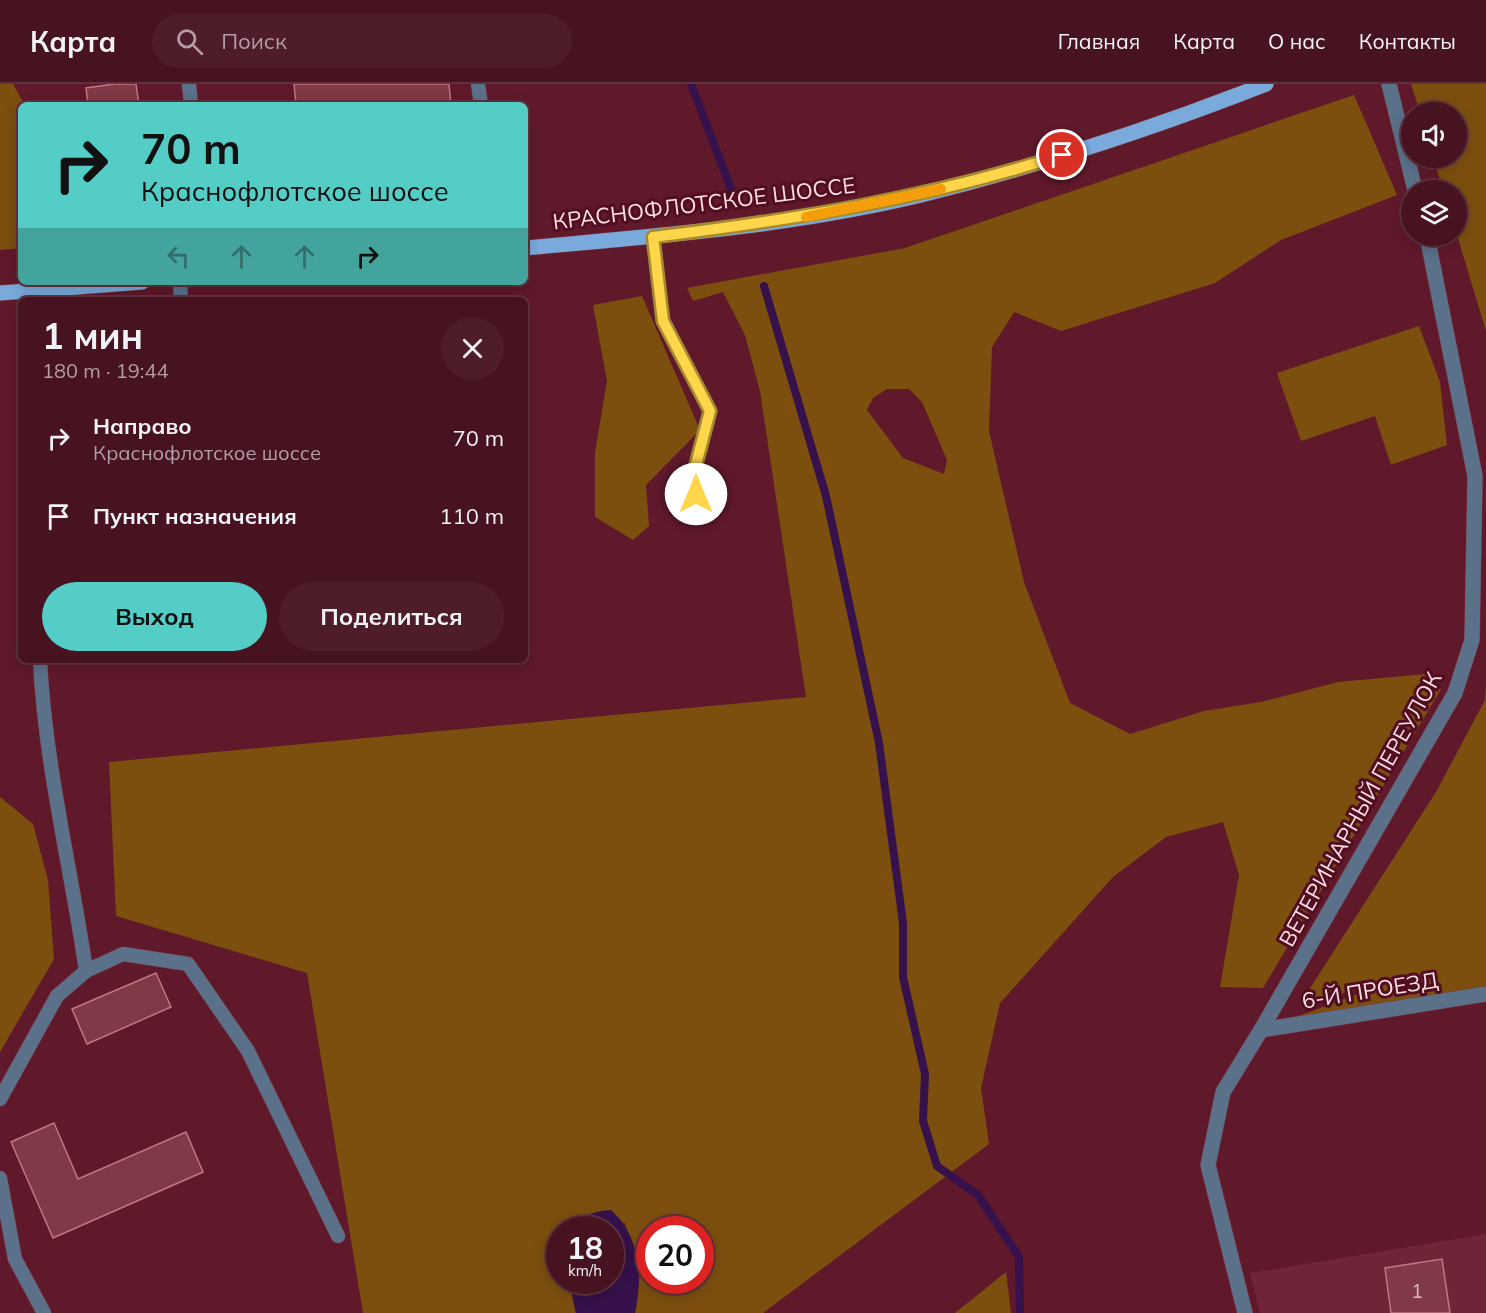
<!DOCTYPE html>
<html lang="ru">
<head>
<meta charset="utf-8">
<style>
  body { margin:0; font-family:Mulish,sans-serif; background:#4f1c29; color:#f1f3f6; height:100vh; display:flex; flex-direction:column; font-size:22px; white-space:nowrap }
  * { box-sizing:border-box; margin:0 }
  p { font-size:20px; color:#b19ea5 }
  .icon { flex:none; width:33px; height:33px; fill:none; stroke:currentColor; stroke-width:2; stroke-linecap:round; stroke-linejoin:round }
  .map { position:relative; flex:1; overflow:hidden }
  .details { position:absolute; left:18px; top:213px; width:510px; height:366px; display:flex; flex-direction:column; background:#481320; border-radius:9px; box-shadow:0 3px 15px #0003,0 0 0 2px #60323e }
  .details>* { flex:none }
  .hud { position:absolute; left:18px; top:18px; width:510px; height:183px; border-radius:9px; box-shadow:0 3px 15px #0003,0 0 0 2px #60323e; background:#54cdc6; color:#111; overflow:hidden }
  .tools { position:absolute; left:1401px; top:18px; display:grid; gap:12px }
  .tools a { display:grid; place-items:center; width:66px; height:66px; border-radius:50%; background:#481320; box-shadow:0 3px 15px #0003,0 0 0 2px #60323e; font-size:30px }
  .speed { position:absolute; left:546px; top:1132px; display:flex; gap:12px; font-size:30px; font-weight:700; text-align:center }
  .speed>* { display:grid; place-content:center; width:78px; height:78px; border-radius:50%; background:#481320; box-shadow:0 3px 15px #0003,0 0 0 2px #60323e; line-height:1 }
  .speed small { font-size:15px; font-weight:400 }
  .speed .limit { border:9px solid #d22; background:#fff; color:#111 }
  .pin { position:absolute; display:grid; place-items:center; width:51px; height:51px; color:#fff; margin:-26px; border:3px solid #fff; border-radius:50%; box-shadow:0 2px 6px #0007 }
  .me { position:absolute; width:66px; margin:-33px; rotate:0deg; stroke-linejoin:round; filter:drop-shadow(0 0 4px #0008) }
  .turn { display:flex; align-items:center; gap:21px; height:126px; padding:0 24px; font-size:27px }
  .turn .icon { width:78px; height:78px; stroke-width:2.5 }
  .turn b { display:block; font-size:42px; line-height:51px }
  .lanes { display:flex; align-items:center; height:57px; padding:0 24px; background:#0003; justify-content:center; gap:30px; direction:ltr }
  .lanes .off { opacity:.35 }
  .round { display:grid; place-items:center; flex:none; width:63px; height:63px; border-radius:32px; background:#4f1c29 }
  .headline { display:flex; align-items:center; justify-content:space-between; height:102px; padding:0 24px }
  h1 { font-size:36px; font-weight:700; line-height:45px }
  .cta { display:flex; gap:12px; margin-top:auto; padding:12px 24px }
  .cta a { flex:1; height:69px; border-radius:36px; background:#54cdc6; color:#111; font-size:24px; font-weight:700; line-height:69px; text-align:center }
  .cta a+a { background:#4f1c29; color:#f1f3f6 }
  ul { padding:0; list-style:none }
  li { display:flex; align-items:center; gap:18px; height:78px; padding:0 24px }
  li div { flex:1 }
  li b { display:block; font-size:22px }
  li em { font-style:normal }
  header { display:flex; align-items:center; gap:36px; box-sizing:border-box; height:84px; padding:0 30px; background:#481320; border-bottom:2px solid #60323e }
  header strong { font-size:28px }
  nav { display:flex; gap:33px; margin-inline-start:auto; font-size:21px }
  .search { width:420px; height:54px; background:#4f1c29; display:flex; align-items:center; gap:15px; box-sizing:border-box; padding:0 21px; border-radius:33px; color:#b19ea5; font-size:22px }
  .map>svg:first-child { display:block }
  .built { fill:#712437 }
  .green { fill:#7c4f0f; fill-rule:evenodd }
  .water { fill:#36114b }
  .lines { fill:none; stroke-linecap:round; stroke-linejoin:round }
  .stream { stroke:#36114b; stroke-width:8 }
  .building { fill:#813847; stroke:#c57582; stroke-width:1.5 }
  .lane-casing { stroke:#793949; stroke-width:15 }
  .street-casing { stroke:#793949; stroke-width:16 }
  .primary-casing { stroke:#793949; stroke-width:16 }
  .lane { stroke:#5a7189; stroke-width:14 }
  .street { stroke:#5a7189; stroke-width:15 }
  .primary { stroke:#7aaadb; stroke-width:15 }
  .route-casing { stroke:#a68a30; stroke-width:15 }
  .route { stroke:#ffd54a; stroke-width:10 }
  .slow { stroke:#f59e0b; stroke-width:10 }
  .labels { text-anchor:middle; dominant-baseline:central; stroke-width:6; stroke-linejoin:round; paint-order:stroke }
  .number-label { font-size:20px; fill:#ddb7bd }
  .street-label { font-size:22px; fill:#fce1e4; stroke:#530d21 }
</style>
</head>
<body>
<header>
<strong>Карта</strong>
<div class="search"><svg class="icon" aria-label="search" viewBox="0 0 24 24"><circle cx="10" cy="10" r="6"/><path d="M15 15l6 6"/></svg>Поиск</div>
<nav><a>Главная</a><a>Карта</a><a>О нас</a><a>Контакты</a></nav>
</header>
<div class="map">
<svg width="1486" height="1229" viewBox="0 0 1486 1229">
  <rect width="100%" height="100%" fill="#60192b"/>
  <polygon class="built" points="1486,1150 1486,1229 1260,1229 1250,1189"/>
  <g class="green">
    <polygon points="0,0 13,0 25,21 21,21 21,164 0,166"/>
    <polygon points="1411,0 1486,0 1486,247 1457,151 1456,106 1443,106 1433,74 1456,74 1456,28 1420,28"/>
    <path d="M1354,11L1397,111L1281,156L1215,199L1061,247L1014,228L992,263L989,347L1024,498L1070,619L1130,650L1204,627L1261,618L1338,598L1426,590L1441,605L1263,904L1220,903L1239,791L1223,738L1166,753L1113,793L1000,919L981,1004L989,1060L763,1229H635L640,1188L625,1139L572,1140L568,1146H560V1197H569L576,1229H363L307,889L116,832L109,678L806,613L760,307L745,251L723,208L693,217L687,204L905,164ZM887,305H909L922,318L947,376L944,390L903,374L867,326L873,314ZM650,1146H700V1197H650Z"/>
    <polygon points="642,212 700,346 646,401 649,442 633,456 595,433 595,369 607,297 593,221"/>
    <polygon points="1419,242 1440,298 1447,361 1391,381 1375,332 1301,357 1277,289"/>
    <polygon points="1486,600 1486,909 1261,946 1396,896 1314,916 1305,912 1436,708 1485,616"/>
    <polygon points="0,713 33,740 48,796 54,875 0,968"/>
    <polygon points="1006,1188 1011,1229 955,1229"/>
  </g>
  <path class="water" d="M611,1126C640,1152 643,1192 635,1229H576L569,1197H610V1146H568C578,1132 595,1127 611,1126Z"/>
  <g class="lines">
    <g class="stream">
      <polyline points="691,0 733,110"/>
      <polyline points="764,202 826,412 879,659 903,839 903,893 925,990 923,1037 937,1082 978,1111 1019,1173 1020,1229"/>
    </g>
  </g>
  <g class="building">
    <polygon points="114,0 136,0 139,21 88,21 86,4"/>
    <polygon points="294,0 449,0 451,21 296,21"/>
    <polygon points="156,889 171,923 87,960 72,925"/>
    <polygon points="54,1039 78,1095 186,1048 203,1088 53,1154 11,1058"/>
    <polygon points="1442,1175 1450,1229 1391,1229 1385,1184"/>
  </g>
  <g class="lines">
    <g class="lane-casing">
      <g id="lane">
        <polyline points="189,0 191,21"/>
        <polyline points="478,0 481,21"/>
        <polyline points="653,153 663,237 710,327 694,388 696,410"/>
        <polyline points="180,198 181,216"/>
        <path d="M40,576C45,681 71,783 86,887"/>
        <polyline points="0,1015 57,912 86,887 123,870 188,880 248,967 338,1152"/>
        <polyline points="0,1094 15,1175 44,1229"/>
      </g>
    </g>
    <g class="street-casing">
      <g id="street">
        <polyline points="1389,0 1415,106"/>
        <polyline points="1261,946 1486,910"/>
        <polyline points="1245,1229 1208,1081 1223,1008 1261,946 1455,609 1472,556 1475,392 1427,152"/>
      </g>
    </g>
    <g class="primary-casing">
      <g id="primary">
        <path d="M525,164C657,152 792,142 921,111C1038,82 1154,44 1266,0"/>
        <polyline points="0,209 142,198"/>
      </g>
    </g>
    <use href="#lane" class="lane"/>
    <use href="#street" class="street"/>
    <use href="#primary" class="primary"/>
  </g>
  <g class="lines">
    <g class="route-casing">
      <path id="route" d="M696,410L694,388L710,327L663,237L653,153C792,136 929,114 1062,71"/>
    </g>
    <use href="#route" class="route"/>
    <polyline class="slow" points="806,133 941,105"/>
  </g>
  <g class="labels">
    <g class="number-label">
      <text x="1417" y="1206">1</text>
    </g>
    <g class="street-label">
      <text transform="translate(704 119) rotate(-7)">КРАСНОФЛОТСКОЕ ШОССЕ</text>
      <text transform="translate(1360 725) rotate(-61)">ВЕТЕРИНАРНЫЙ ПЕРЕУЛОК</text>
      <text transform="translate(1370 906) rotate(-9)">6-Й ПРОЕЗД</text>
    </g>
  </g>
</svg>
<div class="tools">
<a><svg class="icon" aria-label="sound" viewBox="0 0 24 24"><path d="M4 9h4l5-4v14l-5-4H4zM17 9q2 3 0 6"/></svg></a>
<a><svg class="icon" aria-label="layers" viewBox="0 0 24 24"><path d="M12 4l9 5-9 5-9-5zM3 14l9 5 9-5"/></svg></a>
</div>
<div class="speed"><div>18<small>km/h</small></div><div class="limit">20</div></div>
<div class="pin" style="left:1062px;top:71px;background:#d93025"><svg class="icon" aria-label="arrive" viewBox="0 0 24 24"><path d="M6 21V4h12l-3 4 3 4H6"/></svg></div>
<svg class="me" style="left:696px;top:410px" viewBox="-20 -20 40 40"><circle r="19" fill="#fff"/><path d="M0-13L10 11 0 6-10 11z" fill="#ffd54a"/></svg>
<div class="hud">
<div class="turn"><svg class="icon" aria-label="right" viewBox="0 0 24 24"><path d="M7 20v-9h11M14 6l5 5-5 5"/></svg><div><b>70 m</b>Краснофлотское шоссе</div></div>
<div class="lanes"><svg class="icon off" aria-label="left" viewBox="0 0 24 24"><path d="M17 20v-9H6M10 6l-5 5 5 5"/></svg><svg class="icon off" aria-label="ahead" viewBox="0 0 24 24"><path d="M12 20V5M6 11l6-6 6 6"/></svg><svg class="icon off" aria-label="ahead" viewBox="0 0 24 24"><path d="M12 20V5M6 11l6-6 6 6"/></svg><svg class="icon" aria-label="right" viewBox="0 0 24 24"><path d="M7 20v-9h11M14 6l5 5-5 5"/></svg></div>
</div>
<section class="details">
<div class="headline"><div><h1>1 мин</h1><p>180 m · 19:44</p></div><a class="round"><svg class="icon" aria-label="close" viewBox="0 0 24 24"><path d="M6 6l12 12M18 6L6 18"/></svg></a></div>
<ul>
<li><svg class="icon" aria-label="right" viewBox="0 0 24 24"><path d="M7 20v-9h11M14 6l5 5-5 5"/></svg><div><b>Направо</b><p>Краснофлотское шоссе</p></div><em>70 m</em></li>
<li><svg class="icon" aria-label="arrive" viewBox="0 0 24 24"><path d="M6 21V4h12l-3 4 3 4H6"/></svg><div><b>Пункт назначения</b></div><em>110 m</em></li>
</ul>
<div class="cta"><a>Выход</a><a>Поделиться</a></div>
</section>
</div>
</body>
</html>
